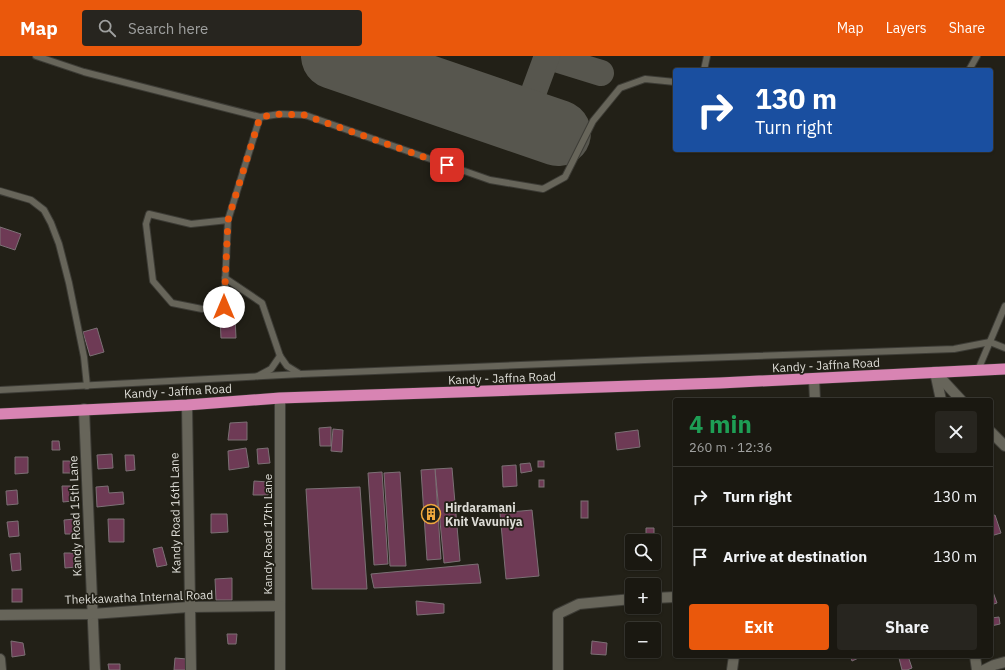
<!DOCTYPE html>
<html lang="en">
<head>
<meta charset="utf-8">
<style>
  body { margin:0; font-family:"IBM Plex Sans",sans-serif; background:#27251f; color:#f1f3f6; height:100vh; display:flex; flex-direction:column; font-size:15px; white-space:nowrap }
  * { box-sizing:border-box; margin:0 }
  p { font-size:13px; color:#9fa09f }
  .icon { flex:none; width:22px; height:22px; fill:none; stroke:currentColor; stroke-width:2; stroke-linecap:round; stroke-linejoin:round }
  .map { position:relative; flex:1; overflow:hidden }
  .drawer { position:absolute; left:673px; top:342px; width:320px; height:260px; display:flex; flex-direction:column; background:#1a1811; border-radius:4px; box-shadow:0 1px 3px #0004,0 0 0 1px #383731 }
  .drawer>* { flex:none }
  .guide { position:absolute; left:673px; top:12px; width:320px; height:84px; border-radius:4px; box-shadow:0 1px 3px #0004,0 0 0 1px #383731; background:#1a4fa0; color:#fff; overflow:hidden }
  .fabs { position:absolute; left:625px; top:478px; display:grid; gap:8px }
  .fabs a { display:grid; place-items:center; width:36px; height:36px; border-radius:4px; background:#1a1811; box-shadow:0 1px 3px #0004,0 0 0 1px #383731; font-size:20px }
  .pin { position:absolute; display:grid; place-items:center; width:34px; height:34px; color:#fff; margin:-17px; border-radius:8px; box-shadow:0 2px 6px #0006 }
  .me { position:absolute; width:44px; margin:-22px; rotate:0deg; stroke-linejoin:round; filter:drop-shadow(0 0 3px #0008) }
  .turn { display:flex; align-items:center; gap:14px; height:84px; padding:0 16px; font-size:18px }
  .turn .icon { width:52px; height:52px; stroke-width:2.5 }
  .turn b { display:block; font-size:28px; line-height:34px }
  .round { display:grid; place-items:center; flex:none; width:42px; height:42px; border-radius:4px; background:#27251f }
  .head { display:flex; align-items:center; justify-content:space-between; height:68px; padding:0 16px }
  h1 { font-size:24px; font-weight:800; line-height:30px; color:#1e9e55 }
  .primary-button { display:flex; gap:8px; margin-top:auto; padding:8px 16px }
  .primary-button a { flex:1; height:46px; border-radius:4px; background:#ea580c; color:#fff; font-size:16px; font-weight:800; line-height:46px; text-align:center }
  .primary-button a+a { background:#27251f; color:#f1f3f6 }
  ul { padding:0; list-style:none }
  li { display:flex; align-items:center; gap:12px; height:60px; padding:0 16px; border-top:1px solid #383731 }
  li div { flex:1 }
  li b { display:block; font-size:15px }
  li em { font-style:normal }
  header { display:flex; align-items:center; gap:24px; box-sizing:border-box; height:56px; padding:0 20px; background:#ea580c; color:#fff }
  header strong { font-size:19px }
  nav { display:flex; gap:22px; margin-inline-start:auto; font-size:14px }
  .search { width:280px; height:36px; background:#27251f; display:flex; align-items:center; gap:10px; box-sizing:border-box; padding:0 14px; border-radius:4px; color:#9fa09f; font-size:15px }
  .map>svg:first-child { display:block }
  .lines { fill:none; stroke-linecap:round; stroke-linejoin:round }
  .taxiway { stroke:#57564e; stroke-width:26 }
  .runway { stroke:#57564e; stroke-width:66 }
  .building { fill:#6e3a55; stroke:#7c7075 }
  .service-casing { stroke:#3d3c36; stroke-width:8 }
  .minor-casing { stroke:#3d3c36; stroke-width:12 }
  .tertiary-casing { stroke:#3d3c36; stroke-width:12 }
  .trunk-casing { stroke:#3d3c36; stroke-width:12 }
  .service { stroke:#67655a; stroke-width:6 }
  .minor { stroke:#67655a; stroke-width:10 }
  .tertiary { stroke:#67655a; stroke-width:10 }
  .trunk { stroke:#d884b3; stroke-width:11 }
  .route { stroke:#ea580c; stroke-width:7; stroke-dasharray:0 12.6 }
  .labels { text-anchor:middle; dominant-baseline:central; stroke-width:3.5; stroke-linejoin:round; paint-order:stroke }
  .street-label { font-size:12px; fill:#dddcd6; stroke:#222017 }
  .poi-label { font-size:12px; font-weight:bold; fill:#dddcd6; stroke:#222017; text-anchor:start }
</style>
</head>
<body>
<header>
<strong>Map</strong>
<div class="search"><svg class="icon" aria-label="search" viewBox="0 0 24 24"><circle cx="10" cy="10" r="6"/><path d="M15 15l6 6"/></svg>Search here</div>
<nav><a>Map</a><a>Layers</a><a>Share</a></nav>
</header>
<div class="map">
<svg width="1005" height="614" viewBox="0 0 1005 614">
  <rect width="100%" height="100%" fill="#222017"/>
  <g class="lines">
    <g class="taxiway">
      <polyline points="546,0 601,17"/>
      <polyline points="355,7 358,0"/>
      <polyline points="523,65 547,0"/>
    </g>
    <polyline class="runway" points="334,0 558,77"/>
  </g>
  <g class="building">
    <polygon points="0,171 21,178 15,194 0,189"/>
    <polygon points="220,261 235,261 236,282 221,282"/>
    <polygon points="97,272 104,296 90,300 83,276"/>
    <polygon points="247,366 247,384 228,384 230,367"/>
    <polygon points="331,371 331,390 320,390 319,372"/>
    <polygon points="333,373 343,374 342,396 331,395"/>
    <polygon points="638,374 640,391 617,394 615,377"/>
    <polygon points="52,385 59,385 60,394 52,394"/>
    <polygon points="246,392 249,411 229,414 228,395"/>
    <polygon points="268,392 270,407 258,408 257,393"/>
    <polygon points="112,398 113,412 98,413 97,399"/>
    <polygon points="125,399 134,399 135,414 126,415"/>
    <polygon points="15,401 28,401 28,417 15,418"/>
    <rect x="63" y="405" width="12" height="12"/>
    <rect x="538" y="405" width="6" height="6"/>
    <polygon points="530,407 532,415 521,417 520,408"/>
    <polygon points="516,409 517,430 503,431 502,410"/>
    <polygon points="452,412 460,505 444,507 435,413"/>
    <polygon points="435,413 441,503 427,504 421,414"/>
    <polygon points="382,416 388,508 374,509 368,417"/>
    <polygon points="400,416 406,510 390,510 384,417"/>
    <rect x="539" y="424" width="5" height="7"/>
    <polygon points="254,425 269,426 268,439 253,439"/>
    <polygon points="62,430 72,430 73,445 63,446"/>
    <polygon points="108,430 109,437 123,436 124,448 97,451 96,431"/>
    <polygon points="360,431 367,533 312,533 306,433"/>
    <polygon points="17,434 18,448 7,449 6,435"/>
    <rect x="581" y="445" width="7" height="17"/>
    <polygon points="532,454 539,520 506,523 500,457"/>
    <polygon points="211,458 227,458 228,476 211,477"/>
    <polygon points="995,459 1001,477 991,480 991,460"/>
    <polygon points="75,463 76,478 65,478 64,464"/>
    <polygon points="108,463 124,463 124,486 109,486"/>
    <polygon points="18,465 19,480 9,481 7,466"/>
    <polygon points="646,472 654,472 654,503 654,485 646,485"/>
    <polygon points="162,491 167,509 157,511 153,493"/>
    <polygon points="20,497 21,514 12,515 10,498"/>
    <polygon points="64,497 76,497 77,511 65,512"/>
    <polygon points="478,508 481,527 374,532 371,518"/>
    <polygon points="232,522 232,544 216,544 215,523"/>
    <rect x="12" y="533" width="10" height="13"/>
    <polygon points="993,536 997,547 991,549 991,537"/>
    <polygon points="416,545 444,548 444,557 417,559"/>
    <polygon points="999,561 1000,568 991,570 991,562"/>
    <polygon points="227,578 237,578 236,588 228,588"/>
    <polygon points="11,585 23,587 25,599 12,601"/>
    <polygon points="592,585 607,587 606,599 591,598"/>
    <polygon points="850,600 863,600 852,605"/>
    <polygon points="903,600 908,600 912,612 907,614 902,614 899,602"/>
    <polygon points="175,602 187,603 186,614 174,614"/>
    <polygon points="108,608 120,608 120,614 109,614"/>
  </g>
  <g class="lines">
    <g class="service-casing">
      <g id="service">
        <polyline points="36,0 84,16 260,61"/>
        <polyline points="704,14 707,0"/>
        <polyline points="969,14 977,0"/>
        <polyline points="0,135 31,144 44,154 51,167 59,188 69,227 84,301 87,330"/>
        <polyline points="228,164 191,168 149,158 146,168 153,225 172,247 202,253 224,251 228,164 260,61 280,58 305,59 490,124 543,133 565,121 593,65 620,32 645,23 675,26"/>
        <polyline points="225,222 262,247 280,300 287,310 300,318"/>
        <polyline points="978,314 1005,250"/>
        <polyline points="258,320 271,313 280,300"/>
        <polyline points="0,334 301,318 645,304 954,293 990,286 1005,292"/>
      </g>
    </g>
    <g class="minor-casing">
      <g id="minor">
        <polyline points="935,316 941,344"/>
        <polyline points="814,323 815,344"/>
        <polyline points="280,342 280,614"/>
        <polyline points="187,349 191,614"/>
        <polyline points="84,353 95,614"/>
        <polyline points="654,542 675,541"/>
        <polyline points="0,559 92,558 189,551 280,550"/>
        <polyline points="975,600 977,614"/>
        <polyline points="0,603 1,614"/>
        <polyline points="558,614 558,558 579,548 632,543"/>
        <polyline points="732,614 734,600"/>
        <polyline points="984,614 994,609 1005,606"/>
      </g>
    </g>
    <g class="tertiary-casing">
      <g id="tertiary">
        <polyline points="935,316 961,344"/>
        <polyline points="991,376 1005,390"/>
      </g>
    </g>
    <g class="trunk-casing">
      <polyline id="trunk" points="0,358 187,349 280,342 720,327 1005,313"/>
    </g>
    <use href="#service" class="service"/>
    <use href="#minor" class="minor"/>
    <use href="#tertiary" class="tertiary"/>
    <use href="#trunk" class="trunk"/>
  </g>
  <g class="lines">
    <polyline class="route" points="224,251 228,164 260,61 280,58 304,59 447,109"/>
  </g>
  <defs>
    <g id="building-ring" transform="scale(1)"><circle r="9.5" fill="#222017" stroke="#efa73d" stroke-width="1.5"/><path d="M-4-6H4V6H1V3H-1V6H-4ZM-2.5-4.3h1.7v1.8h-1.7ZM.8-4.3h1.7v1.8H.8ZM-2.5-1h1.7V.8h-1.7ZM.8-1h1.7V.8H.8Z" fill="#efa73d"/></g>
  </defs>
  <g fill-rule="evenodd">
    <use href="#building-ring" x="431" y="458"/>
  </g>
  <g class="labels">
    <g class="street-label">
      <text transform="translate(826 309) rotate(-3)">Kandy - Jaffna Road</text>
      <text transform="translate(502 322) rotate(-2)">Kandy - Jaffna Road</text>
      <text transform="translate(178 335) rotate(-3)">Kandy - Jaffna Road</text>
      <text transform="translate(175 457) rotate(-91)">Kandy Road 16th Lane</text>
      <text transform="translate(75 460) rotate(-92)">Kandy Road 15th Lane</text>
      <text transform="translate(267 478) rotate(-90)">Kandy Road 17th Lane</text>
      <text transform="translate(139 541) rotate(-2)">Thekkawatha Internal Road</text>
    </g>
    <g class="poi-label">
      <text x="445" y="451">Hirdaramani<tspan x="445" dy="14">Knit Vavuniya</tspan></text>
    </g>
  </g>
</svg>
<div class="fabs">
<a><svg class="icon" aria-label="search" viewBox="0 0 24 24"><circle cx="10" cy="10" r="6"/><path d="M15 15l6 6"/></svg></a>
<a>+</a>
<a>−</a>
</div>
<div class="pin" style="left:447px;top:109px;background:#d93025"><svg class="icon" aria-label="arrive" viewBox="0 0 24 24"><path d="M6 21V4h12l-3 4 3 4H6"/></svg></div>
<svg class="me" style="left:224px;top:251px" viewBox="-20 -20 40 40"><circle r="19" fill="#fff"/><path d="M0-13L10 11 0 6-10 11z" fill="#ea580c"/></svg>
<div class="guide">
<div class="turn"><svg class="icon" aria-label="right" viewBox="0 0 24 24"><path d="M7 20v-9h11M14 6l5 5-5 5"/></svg><div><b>130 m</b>Turn right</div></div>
</div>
<section class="drawer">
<div class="head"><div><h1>4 min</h1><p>260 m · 12:36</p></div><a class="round"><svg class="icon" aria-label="close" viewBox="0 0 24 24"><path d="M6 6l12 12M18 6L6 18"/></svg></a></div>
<ul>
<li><svg class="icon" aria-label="right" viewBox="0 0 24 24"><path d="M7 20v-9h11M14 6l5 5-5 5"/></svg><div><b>Turn right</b></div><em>130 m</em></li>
<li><svg class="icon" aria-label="arrive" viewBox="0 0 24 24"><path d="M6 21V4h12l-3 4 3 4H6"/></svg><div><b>Arrive at destination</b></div><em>130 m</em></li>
</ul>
<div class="primary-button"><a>Exit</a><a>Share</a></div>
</section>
</div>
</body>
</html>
